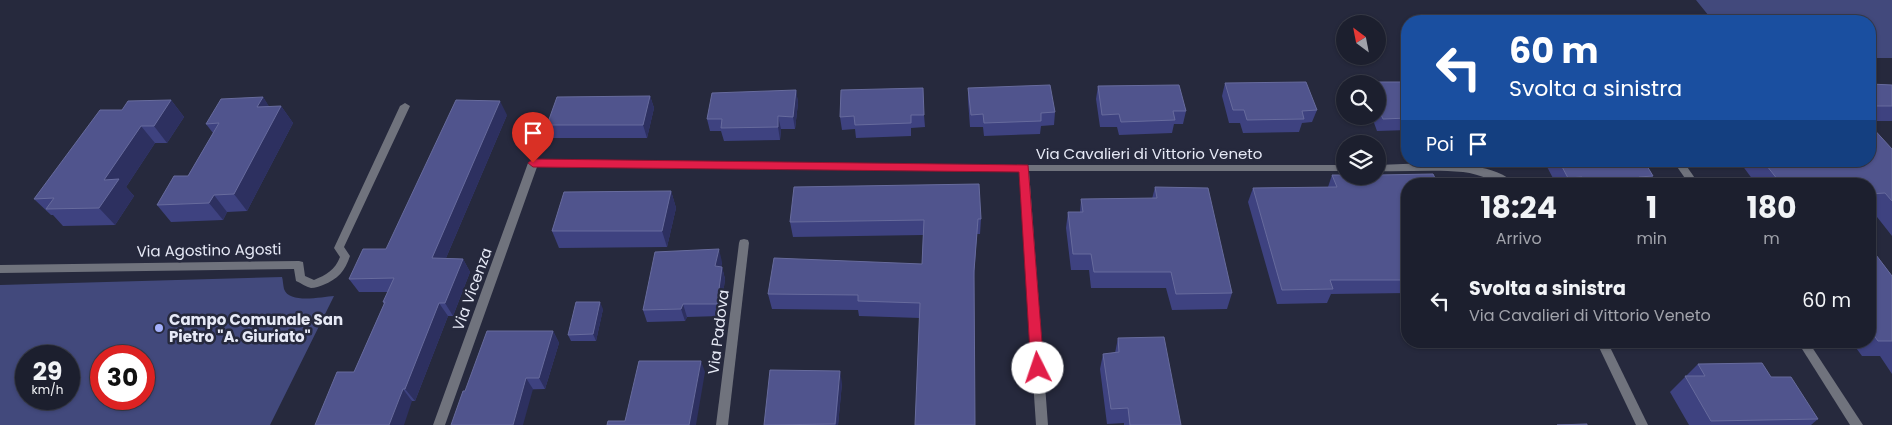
<!DOCTYPE html>
<html lang="it">
<head>
<meta charset="utf-8">
<style>
  body { margin:0; font-family:Poppins,sans-serif; background:#252736; color:#f1f3f6; height:100vh; display:flex; flex-direction:column; font-size:19px; white-space:nowrap }
  * { box-sizing:border-box; margin:0 }
  p { font-size:16px; color:#a0a2aa }
  .icon { flex:none; width:28px; height:28px; fill:none; stroke:currentColor; stroke-width:2; stroke-linecap:round; stroke-linejoin:round }
  .map { position:relative; flex:1; overflow:hidden }
  .details { position:absolute; left:1401px; top:178px; width:475px; height:170px; display:flex; flex-direction:column; background:#1c1f2e; border-radius:20px; box-shadow:0 1px 4px #0004,0 0 0 1px #3a3d4a }
  .details>* { flex:none }
  .top-card { position:absolute; left:1401px; top:15px; width:475px; height:152px; border-radius:20px; box-shadow:0 1px 4px #0004,0 0 0 1px #3a3d4a; background:#1a4fa0; color:#fff; overflow:hidden }
  .needle { width:32px; rotate:328deg }
  .fabs { position:absolute; left:1336px; top:15px; display:grid; gap:10px }
  .fabs a { display:grid; place-items:center; width:50px; height:50px; border-radius:50%; background:#1c1f2e; box-shadow:0 1px 4px #0004,0 0 0 1px #3a3d4a; font-size:25px }
  .speed { position:absolute; left:15px; top:345px; display:flex; gap:10px; font-size:25px; font-weight:700; text-align:center }
  .speed>* { display:grid; place-content:center; width:65px; height:65px; border-radius:50%; background:#1c1f2e; box-shadow:0 1px 4px #0004,0 0 0 1px #3a3d4a; line-height:1 }
  .speed small { font-size:12px; font-weight:400 }
  .speed .limit { border:8px solid #d22; background:#fff; color:#111 }
  .pin { position:absolute; display:grid; place-items:center; width:42px; height:42px; color:#fff; margin:-51px -21px; border-radius:50% 50% 50% 0; rotate:-45deg; box-shadow:0 0 5px #0007 }
  .pin .icon { rotate:45deg }
  .me { position:absolute; width:55px; margin:-28px; rotate:356deg; stroke-linejoin:round; filter:drop-shadow(0 0 4px #0008) }
  .turn { display:flex; align-items:center; gap:18px; height:105px; padding:0 25px; font-size:22px }
  .turn .icon { width:65px; height:65px; stroke-width:2.5 }
  .turn b { display:block; font-size:35px; line-height:42px }
  .then { display:flex; align-items:center; height:48px; padding:0 25px; background:#0003; gap:10px; font-size:19px }
  .eta { display:flex; justify-content:space-evenly; align-items:center; height:85px; text-align:center }
  .eta b { font-size:30px; font-weight:700; line-height:35px }
  ul { padding:0; list-style:none }
  li { display:flex; align-items:center; gap:15px; height:75px; padding:0 25px }
  li div { flex:1 }
  li b { display:block; font-size:19px }
  li em { font-style:normal }
  .map>svg:first-child { display:block }
  .green { fill:#42497c; fill-rule:evenodd }
  .lines { fill:none; stroke-linecap:round; stroke-linejoin:round }
  .minor { fill:#70737d; fill-rule:evenodd }
  .wall { fill:#3e4280 }
  .shaded-wall { fill:#2d3060 }
  .building { fill:#50548d; stroke:#676b9d }
  .route { fill:#e11d48; stroke:#92132f }
  .poi-dot { fill:#a5b1fc; stroke:#26293d; stroke-width:2 }
  .labels { text-anchor:middle; dominant-baseline:central; stroke-width:5; stroke-linejoin:round; paint-order:stroke }
  .street-label { font-size:15px; fill:#e6e9f6; stroke:#26293d }
  .poi-label { font-size:15px; font-weight:bold; fill:#e6e9f6; stroke:#26293d; text-anchor:start }
</style>
</head>
<body>
<div class="map">
<svg width="1892" height="425" viewBox="0 0 1892 425">
  <rect width="100%" height="100%" fill="#26293d"/>
  <g class="green">
    <polygon points="1696,0 1892,0 1892,58 1870,58 1870,21 1713,21"/>
    <path d="M282,277C283,280 283,285 284,289C289,304 321,297 334,296L270,425H0V285ZM26,356H69V399H26ZM101,356H144V399H101Z"/>
  </g>
  <g class="lines">
    <g class="minor">
      <path d="M405,103L410,106L344,247L350,256C345,271 338,279 323,285C320,286 315,288 311,288C306,287 301,283 296,281L294,269L0,273V265L299,261L303,262L305,276L314,280C326,275 335,270 340,257L334,248L400,106Z"/>
      <polygon points="533,160 1024,165 1345,165 1345,171 1029,171 1048,425 1036,425 1019,171 537,167 445,425 433,425 528,163"/>
      <polygon points="1673,161 1683,161 1699,184 1689,184"/>
      <path d="M1428,163C1452,164 1498,164 1515,184C1497,184 1481,174 1463,172C1434,169 1406,172 1378,171V165Z"/>
      <polygon points="744,239 748,240 749,243 728,425 716,425 739,243 740,240"/>
      <polygon points="1596,341 1607,341 1648,425 1636,425"/>
      <polygon points="1797,341 1808,341 1863,425 1850,425"/>
    </g>
  </g>
  <g class="wall">
    <polygon points="1352,82 1408,82 1408,130 1377,131 1373,120 1357,120 1356,116 1378,116 1378,84 1351,84"/>
    <polygon points="1225,83 1317,110 1312,122 1302,123 1299,132 1243,133 1240,123 1229,123 1222,96"/>
    <polygon points="1870,84 1892,85 1892,121 1870,121"/>
    <polygon points="1098,86 1186,111 1183,124 1174,124 1172,133 1119,135 1117,127 1100,127 1096,99"/>
    <polygon points="968,88 1055,112 1054,125 1041,126 1040,134 984,136 983,127 970,127 968,100"/>
    <polygon points="796,90 798,103 795,129 781,129 780,140 724,141 721,131 710,131 707,119"/>
    <polygon points="841,90 924,115 925,127 911,128 911,136 856,138 855,129 842,130 840,117"/>
    <polygon points="650,96 654,108 647,138 553,138 547,125"/>
    <polygon points="263,97 269,107 281,106 293,123 247,211 227,212 223,220 171,222 157,205 188,176 213,133 206,124"/>
    <polygon points="171,100 184,117 167,143 155,143 126,187 134,196 115,225 63,226 53,215 51,215 34,199 122,110"/>
    <polygon points="507,115 446,258 463,259 470,272 453,316 448,316 415,401 412,401 354,372 384,304 383,302 388,292 359,292 349,279 386,249"/>
    <polygon points="1892,149 1892,236 1870,208 1870,184 1756,184 1739,161 1870,161"/>
    <polygon points="1544,161 1644,161 1653,176 1648,184 1556,184"/>
    <polygon points="1332,175 1408,184 1408,293 1331,294 1327,303 1277,304 1248,202 1253,188 1328,187"/>
    <polygon points="1155,187 1232,293 1227,309 1172,310 1166,288 1091,288 1089,270 1071,270 1066,228 1068,212 1080,212 1081,199 1152,199"/>
    <polygon points="671,191 676,208 667,247 559,248 552,231"/>
    <polygon points="981,219 980,234 977,234 974,277 920,318 859,316 858,310 772,309 768,294 922,264 923,235 793,237 790,222"/>
    <polygon points="1870,247 1892,276 1892,374 1880,356 1862,356 1851,341 1870,341"/>
    <polygon points="722,262 721,267 722,267 725,279 720,316 687,317 685,321 647,322 643,310"/>
    <polygon points="603,309 596,341 571,341 568,335"/>
    <polygon points="553,331 559,343 545,389 465,391"/>
    <polygon points="1118,338 1181,425 1124,425 1124,423 1107,424 1100,369 1103,354 1115,353"/>
    <polygon points="1698,364 1771,377 1818,419 1811,425 1689,425 1670,392"/>
    <polygon points="842,383 838,425 764,425"/>
  </g>
  <g class="shaded-wall">
    <polygon points="796,90 798,103 795,129 793,117"/>
    <polygon points="650,96 654,108 647,138 643,125"/>
    <polygon points="263,97 274,114 257,107"/>
    <polygon points="171,100 184,117 167,143 154,126"/>
    <polygon points="500,101 507,115 440,272 432,258"/>
    <polygon points="281,106 293,123 247,211 234,194"/>
    <polygon points="778,116 781,129 780,140 778,127"/>
    <polygon points="141,126 155,143 126,187 134,196 115,225 99,208 104,180"/>
    <polygon points="671,191 676,208 667,247 662,231"/>
    <polygon points="214,195 227,212 223,220 209,203"/>
    <polygon points="719,249 722,262 719,278 715,266"/>
    <polygon points="463,259 470,272 453,316 445,303"/>
    <polygon points="722,267 725,279 720,316 717,304"/>
    <polygon points="600,302 603,309 596,341 593,334"/>
    <polygon points="439,303 448,316 415,401 405,389"/>
    <polygon points="683,304 687,317 685,321 681,309"/>
    <polygon points="553,331 559,343 545,389 539,378"/>
    <polygon points="701,361 705,372 696,425 689,425"/>
    <polygon points="840,371 842,383 838,425 836,425"/>
    <polygon points="526,378 533,389 523,425 513,425"/>
    <polygon points="403,389 412,401 404,425 389,425"/>
  </g>
  <g class="building">
    <polygon points="1306,82 1317,110 1302,111 1304,119 1247,120 1244,110 1233,110 1225,83"/>
    <polygon points="1352,82 1408,82 1408,118 1383,119 1378,108 1378,84 1353,84"/>
    <polygon points="1870,84 1892,85 1892,106 1870,106"/>
    <polygon points="1050,85 1055,112 1041,113 1041,121 984,123 983,114 971,115 968,88"/>
    <polygon points="1179,85 1186,111 1173,111 1175,120 1121,122 1119,114 1102,115 1098,86"/>
    <polygon points="923,88 924,115 911,115 911,123 855,125 854,116 840,117 841,90"/>
    <polygon points="796,90 793,117 778,116 778,127 721,128 722,119 707,119 712,93"/>
    <polygon points="650,96 643,125 547,125 557,97"/>
    <polygon points="263,97 257,107 281,106 234,194 214,195 209,203 157,205 174,176 188,176 219,123 206,124 221,99"/>
    <polygon points="171,100 154,126 141,126 104,180 119,179 99,208 46,209 54,198 34,199 100,110 122,110 128,101"/>
    <polygon points="456,100 500,101 432,258 463,259 445,303 439,303 405,389 403,389 389,425 315,425 337,372 354,372 385,302 383,302 394,278 349,279 363,249 386,249"/>
    <polygon points="1870,125 1892,149 1892,201 1885,193 1870,194 1870,184 1766,184 1762,179 1778,180 1763,161 1870,161"/>
    <polygon points="1559,161 1644,161 1653,176 1639,177 1643,184 1587,184 1582,177 1568,178"/>
    <polygon points="1433,174 1438,184 1408,184 1408,280 1330,280 1333,289 1282,290 1253,188 1337,187 1332,175 1345,175 1345,176 1378,176 1378,175"/>
    <polygon points="979,184 981,219 978,219 974,271 975,425 915,425 920,303 858,301 858,295 768,294 774,258 922,264 924,220 790,222 794,187"/>
    <polygon points="1155,187 1208,188 1232,293 1176,294 1171,272 1094,272 1091,254 1073,254 1068,212 1083,212 1081,199 1157,198"/>
    <polygon points="671,191 662,231 552,231 564,192"/>
    <polygon points="1870,247 1892,276 1892,341 1878,341 1870,330"/>
    <polygon points="719,249 715,266 722,267 717,304 683,304 681,309 643,310 655,252"/>
    <polygon points="576,302 600,302 593,334 568,335"/>
    <polygon points="487,331 553,331 539,378 526,378 513,425 451,425 463,391 465,391"/>
    <polygon points="1164,337 1181,425 1130,425 1128,408 1111,409 1103,354 1119,352 1118,338"/>
    <polygon points="639,361 701,361 689,425 607,425 608,421 625,421"/>
    <polygon points="1762,363 1771,377 1791,377 1818,419 1711,421 1685,376 1705,376 1698,364"/>
    <polygon points="770,370 840,371 835,424 764,425"/>
    <polygon points="1587,424 1587,425 1557,425"/>
  </g>
  <polygon class="route" points="533,159 1028,165 1044,368 1042,372 1038,374 1033,372 1031,368 1019,172 533,167 528,163"/>
  <circle class="poi-dot" cx="159" cy="328" r="5"/>
  <g class="labels">
    <g class="street-label">
      <text x="1149" y="153">Via Cavalieri di Vittorio Veneto</text>
      <text transform="translate(209 250) rotate(-1)">Via Agostino Agosti</text>
      <text transform="translate(472 289) rotate(-70)">Via Vicenza</text>
      <text transform="translate(718 332) rotate(-83)">Via Padova</text>
    </g>
    <g class="poi-label">
      <text x="169" y="319">Campo Comunale San<tspan x="169" dy="17">Pietro "A. Giuriato"</tspan></text>
    </g>
  </g>
</svg>
<div class="fabs">
<a><svg class="needle" viewBox="-14 -14 28 28"><path d="M0-13l5 13h-10z" fill="#e53935"/><path d="M0 13l5-13h-10z" fill="#a0a2aa"/></svg></a>
<a><svg class="icon" aria-label="search" viewBox="0 0 24 24"><circle cx="10" cy="10" r="6"/><path d="M15 15l6 6"/></svg></a>
<a><svg class="icon" aria-label="layers" viewBox="0 0 24 24"><path d="M12 4l9 5-9 5-9-5zM3 14l9 5 9-5"/></svg></a>
</div>
<div class="speed"><div>29<small>km/h</small></div><div class="limit">30</div></div>
<div class="pin" style="left:533px;top:163px;background:#d93025"><svg class="icon" aria-label="arrive" viewBox="0 0 24 24"><path d="M6 21V4h12l-3 4 3 4H6"/></svg></div>
<svg class="me" style="left:1038px;top:368px" viewBox="-20 -20 40 40"><circle r="19" fill="#fff"/><path d="M0-13L10 11 0 6-10 11z" fill="#e11d48"/></svg>
<div class="top-card">
<div class="turn"><svg class="icon" aria-label="left" viewBox="0 0 24 24"><path d="M17 20v-9H6M10 6l-5 5 5 5"/></svg><div><b>60 m</b>Svolta a sinistra</div></div>
<div class="then">Poi<svg class="icon" aria-label="arrive" viewBox="0 0 24 24"><path d="M6 21V4h12l-3 4 3 4H6"/></svg></div>
</div>
<section class="details">
<div class="eta">
<div><b>18:24</b><p>Arrivo</p></div>
<div><b>1</b><p>min</p></div>
<div><b>180</b><p>m</p></div>
</div>
<ul>
<li><svg class="icon" aria-label="left" viewBox="0 0 24 24"><path d="M17 20v-9H6M10 6l-5 5 5 5"/></svg><div><b>Svolta a sinistra</b><p>Via Cavalieri di Vittorio Veneto</p></div><em>60 m</em></li>
</ul>
</section>
</div>
</body>
</html>
